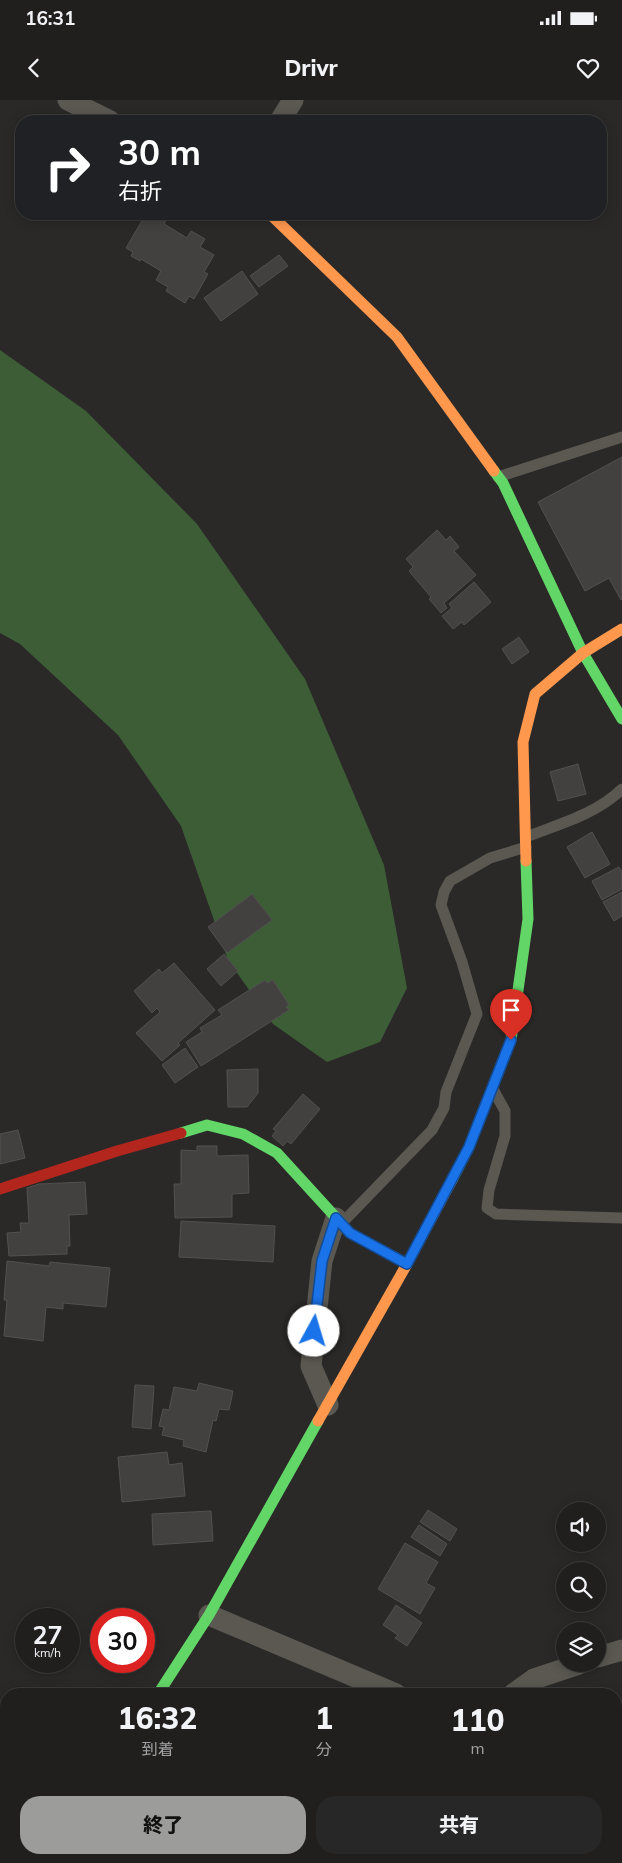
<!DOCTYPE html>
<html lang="ja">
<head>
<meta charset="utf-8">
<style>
  body { margin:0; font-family:Mulish,"Noto Sans JP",sans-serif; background:#282727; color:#f1f3f6; height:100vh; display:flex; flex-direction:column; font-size:19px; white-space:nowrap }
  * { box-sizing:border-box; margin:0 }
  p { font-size:16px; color:#a2a2a4 }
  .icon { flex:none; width:28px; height:28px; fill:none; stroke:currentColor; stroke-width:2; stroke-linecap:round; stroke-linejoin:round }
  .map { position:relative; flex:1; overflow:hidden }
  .sheet { position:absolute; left:0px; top:1588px; width:622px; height:176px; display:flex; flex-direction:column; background:#201f1e; border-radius:20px 20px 0 0; box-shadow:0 2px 12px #0003,0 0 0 1px #3d3d3c }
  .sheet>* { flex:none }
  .banner { position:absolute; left:15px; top:15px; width:592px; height:105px; border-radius:20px; box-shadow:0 2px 12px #0003,0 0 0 1px #3d3d3c; background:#202124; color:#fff; overflow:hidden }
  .fabs { position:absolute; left:556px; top:1402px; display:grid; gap:10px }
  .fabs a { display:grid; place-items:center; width:50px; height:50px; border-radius:50%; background:#201f1e; box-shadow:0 2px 12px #0003,0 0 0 1px #3d3d3c; font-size:25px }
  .speed { position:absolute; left:15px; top:1508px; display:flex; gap:10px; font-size:25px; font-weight:700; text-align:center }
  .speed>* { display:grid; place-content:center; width:65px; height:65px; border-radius:50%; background:#201f1e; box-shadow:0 2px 12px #0003,0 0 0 1px #3d3d3c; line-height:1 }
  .speed small { font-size:12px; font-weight:400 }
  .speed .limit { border:8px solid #d22; background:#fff; color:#111 }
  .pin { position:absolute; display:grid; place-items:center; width:42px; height:42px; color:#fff; margin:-51px -21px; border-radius:50% 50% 50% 0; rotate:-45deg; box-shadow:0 0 5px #0007 }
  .pin .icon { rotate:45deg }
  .me { position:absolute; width:55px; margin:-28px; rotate:6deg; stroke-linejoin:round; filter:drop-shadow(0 0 4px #0008) }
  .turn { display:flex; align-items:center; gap:18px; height:105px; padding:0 20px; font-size:22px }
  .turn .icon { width:65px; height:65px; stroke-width:2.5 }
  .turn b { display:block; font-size:35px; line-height:42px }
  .eta { display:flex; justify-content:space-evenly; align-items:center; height:85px; text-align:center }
  .eta b { font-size:30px; font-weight:800; line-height:35px }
  .primary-button { display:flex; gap:10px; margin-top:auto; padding:10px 20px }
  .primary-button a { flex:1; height:58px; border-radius:20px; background:#9c9c9a; color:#111; font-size:20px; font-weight:800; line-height:58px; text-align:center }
  .primary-button a+a { background:#282727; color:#f1f3f6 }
  .status { display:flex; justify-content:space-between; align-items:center; height:35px; padding:0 25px; background:#201f1e; direction:ltr }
  .status svg { height:14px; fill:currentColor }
  header { display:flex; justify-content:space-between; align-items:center; height:65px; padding:0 20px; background:#201f1e; font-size:22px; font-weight:800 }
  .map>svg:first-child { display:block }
  .forest { fill:#3d5d37 }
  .building { fill:#424140; stroke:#525150 }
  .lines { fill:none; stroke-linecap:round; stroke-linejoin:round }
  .lane { stroke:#5a5851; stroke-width:11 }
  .street { stroke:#5a5851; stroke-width:21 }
  .fast { stroke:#63d668; stroke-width:11 }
  .slow { stroke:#ff974d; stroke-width:11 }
  .jam { stroke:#b3261e; stroke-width:11 }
  .route-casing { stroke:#114b97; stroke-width:12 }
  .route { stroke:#1a73e8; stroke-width:9 }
</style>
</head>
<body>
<div class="status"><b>16:31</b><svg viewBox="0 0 49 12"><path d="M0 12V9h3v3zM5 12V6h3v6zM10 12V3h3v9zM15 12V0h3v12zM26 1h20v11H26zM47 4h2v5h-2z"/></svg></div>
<header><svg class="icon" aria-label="back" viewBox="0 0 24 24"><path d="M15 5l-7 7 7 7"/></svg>Drivr<svg class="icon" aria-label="heart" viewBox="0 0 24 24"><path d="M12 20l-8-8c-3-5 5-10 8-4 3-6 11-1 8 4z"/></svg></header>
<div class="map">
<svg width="622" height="1763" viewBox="0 0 622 1763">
  <rect width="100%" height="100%" fill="#2a2928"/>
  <polygon class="forest" points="0,250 86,311 197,424 305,579 384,765 407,888 380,942 327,962 273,924 228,860 181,726 118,635 20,544 0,533"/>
  <g class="building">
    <polygon points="146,114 158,114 167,119 164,124 187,138 191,131 205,139 200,147 214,155 204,172 208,174 194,199 189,196 185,203 166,191 168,187 156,180 161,171 141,159 140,161 131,156 133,152 126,148"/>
    <polygon points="279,155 288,166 259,187 250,176"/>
    <polygon points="242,171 258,194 221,221 204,198"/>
    <polygon points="622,357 622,499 621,500 609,478 585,491 538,402"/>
    <polygon points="437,430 446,440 450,436 459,447 454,451 476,475 444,503 447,508 441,513 429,499 431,497 409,471 413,467 406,459"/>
    <polygon points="474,482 491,502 464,525 462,522 453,529 442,516 452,508 449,504"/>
    <polygon points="519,537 529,552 512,564 502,549"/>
    <polygon points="578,664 586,694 558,701 550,672"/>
    <polygon points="592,732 610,764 585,778 567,747"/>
    <polygon points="619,767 622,772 622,789 602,800 592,781"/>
    <polygon points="622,792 622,816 614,821 603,802"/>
    <polygon points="252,794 272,820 227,853 208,827"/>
    <polygon points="224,854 238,871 221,886 207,869"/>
    <polygon points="174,863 215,910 178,943 180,945 162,961 136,933 160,912 157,908 152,913 134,891 159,869 162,873"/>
    <polygon points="265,880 267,883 273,880 289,905 286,907 289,910 201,966 186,942 202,932 200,928 222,915 218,910"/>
    <polygon points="185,948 198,967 175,983 162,965"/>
    <polygon points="258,969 258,993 247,1007 228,1007 227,970"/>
    <polygon points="303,994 320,1009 291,1044 287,1041 283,1046 272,1036 276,1031 273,1029"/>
    <polygon points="18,1030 25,1058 0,1064 0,1034"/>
    <polygon points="197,1046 217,1046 217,1056 248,1055 249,1093 232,1094 232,1117 175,1118 174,1084 181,1084 181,1050 197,1051"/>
    <polygon points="85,1082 87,1114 69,1115 70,1146 67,1146 67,1154 9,1156 7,1133 21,1132 20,1123 29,1123 27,1088 39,1084"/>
    <polygon points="181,1121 275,1126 273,1162 179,1157"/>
    <polygon points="7,1161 49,1166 50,1162 110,1168 106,1207 63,1203 63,1209 46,1207 43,1241 4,1236 7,1200 4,1200"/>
    <polygon points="199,1283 233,1291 229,1310 219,1309 216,1321 213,1320 206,1352 183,1346 184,1340 162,1335 164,1327 159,1326 163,1309 169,1310 174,1287 197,1291"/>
    <polygon points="135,1285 154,1286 151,1329 132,1327"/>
    <polygon points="167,1352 169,1365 182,1363 185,1396 122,1402 118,1357"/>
    <polygon points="428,1410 457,1429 450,1441 420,1422"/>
    <polygon points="211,1411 213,1441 153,1445 152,1414"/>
    <polygon points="419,1425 447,1444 440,1456 411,1437"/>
    <polygon points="405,1443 438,1462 426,1483 435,1488 420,1514 378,1489"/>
    <polygon points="396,1505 422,1523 407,1546 395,1538 398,1535 383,1525"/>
  </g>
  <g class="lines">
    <g class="lane">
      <polyline points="498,377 622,337"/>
      <path d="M526,737C559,724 597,714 622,689"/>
      <polyline points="494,991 505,1011 505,1036 489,1090 487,1108 496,1114 622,1118"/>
      <polyline points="341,1124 432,1030 444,1008 446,992 477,914 462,862 441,805 444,792 450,781 490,758 526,747"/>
    </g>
    <g class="street">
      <polyline points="68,0 110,21"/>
      <polyline points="280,21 293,0"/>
      <polyline points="328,1305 311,1266 322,1161 336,1118"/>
      <polyline points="209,1515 396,1594"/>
      <polyline points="598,1557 622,1550"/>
      <polyline points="513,1594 534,1579 579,1564"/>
      <polyline points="0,1697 6,1690"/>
      <polyline points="398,1763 401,1758"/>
    </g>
    <g class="fast">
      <polyline points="494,371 503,383 583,553 622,619"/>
      <polyline points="181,1033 207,1025 243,1034 277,1053 350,1133 407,1164"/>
      <polyline points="452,1080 469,1047 511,940 528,819 526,761"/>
      <polyline points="158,1594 209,1515 318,1321"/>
      <polyline points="69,1763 72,1758"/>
    </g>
    <g class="slow">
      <polyline points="270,114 397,237 494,371"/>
      <polyline points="526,761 523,642 535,594 583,553 622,529"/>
      <polyline points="318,1321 407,1164 452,1080"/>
    </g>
    <polyline class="jam" points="0,1089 117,1051 181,1033"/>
  </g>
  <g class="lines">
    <g class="route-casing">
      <polyline id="route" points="314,1231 322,1161 336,1118 350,1133 407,1164 469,1047 511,940"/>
    </g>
    <use href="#route" class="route"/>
  </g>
</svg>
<div class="fabs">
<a><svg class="icon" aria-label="sound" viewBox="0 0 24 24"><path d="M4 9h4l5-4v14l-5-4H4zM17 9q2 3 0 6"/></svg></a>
<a><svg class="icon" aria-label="search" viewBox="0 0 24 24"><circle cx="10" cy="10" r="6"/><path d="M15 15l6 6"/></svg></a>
<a><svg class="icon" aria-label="layers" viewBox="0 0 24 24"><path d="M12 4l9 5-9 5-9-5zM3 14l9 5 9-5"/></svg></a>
</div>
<div class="speed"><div>27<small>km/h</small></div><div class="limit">30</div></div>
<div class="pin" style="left:511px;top:940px;background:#d93025"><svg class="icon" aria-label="arrive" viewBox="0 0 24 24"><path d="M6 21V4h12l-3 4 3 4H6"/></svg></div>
<svg class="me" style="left:314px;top:1231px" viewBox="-20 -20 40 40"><circle r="19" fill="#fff"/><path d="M0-13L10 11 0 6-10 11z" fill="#1a73e8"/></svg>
<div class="banner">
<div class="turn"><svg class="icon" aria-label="right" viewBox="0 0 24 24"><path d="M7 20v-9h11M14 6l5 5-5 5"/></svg><div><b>30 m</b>右折</div></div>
</div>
<section class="sheet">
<div class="eta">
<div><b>16:32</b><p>到着</p></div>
<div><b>1</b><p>分</p></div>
<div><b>110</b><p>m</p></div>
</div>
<div class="primary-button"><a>終了</a><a>共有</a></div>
</section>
</div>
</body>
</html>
